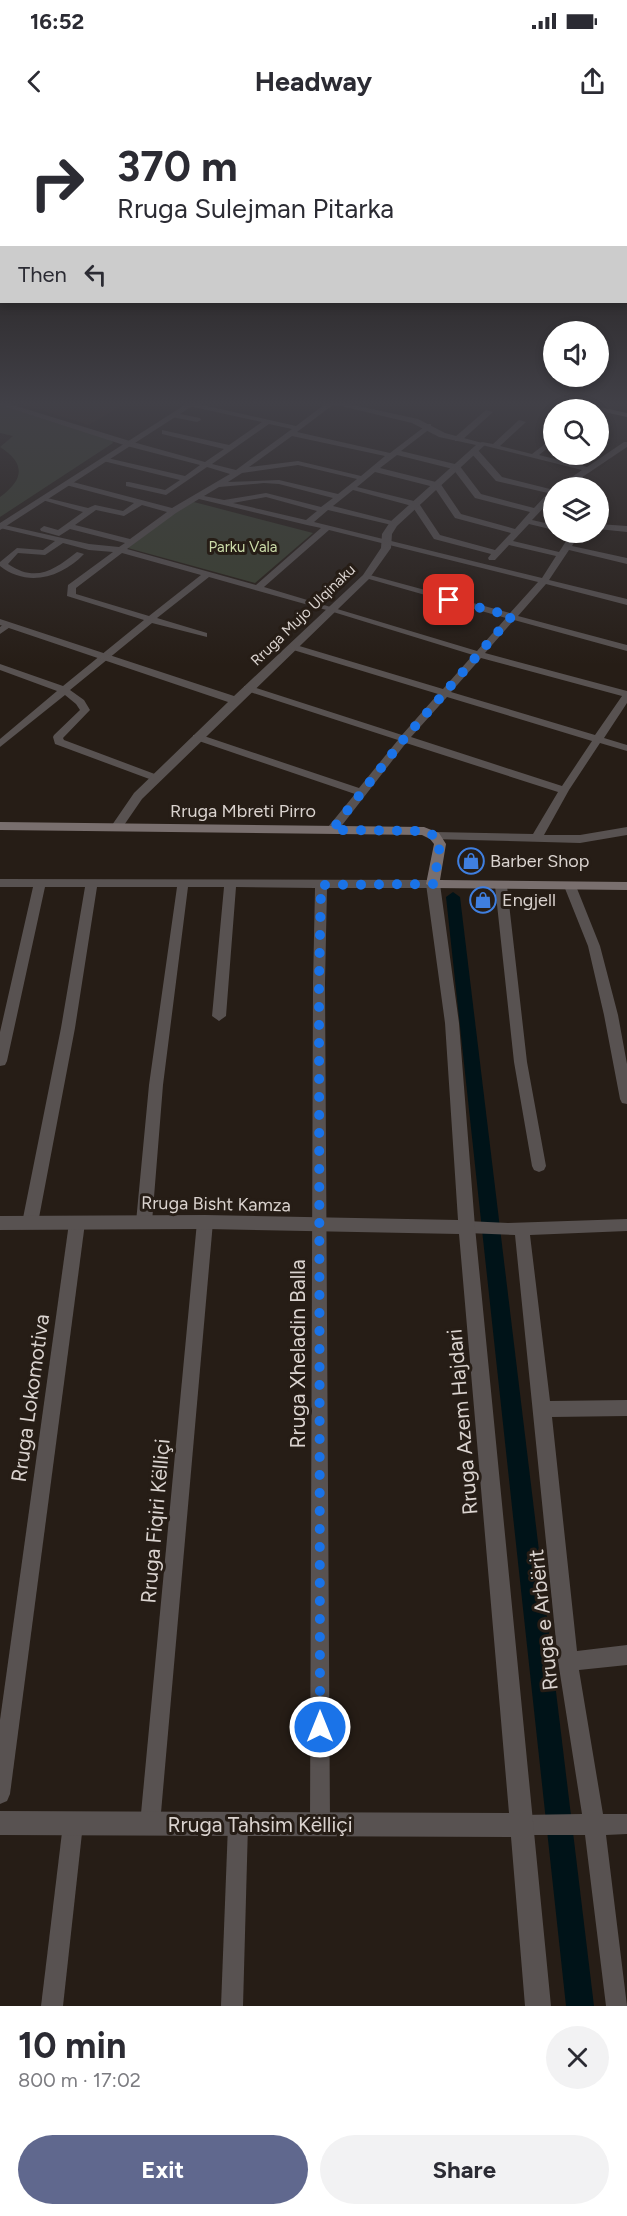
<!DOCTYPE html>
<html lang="en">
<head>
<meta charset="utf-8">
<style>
  body { margin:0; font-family:Figtree,sans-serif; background:#f2f2f3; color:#2b2b33; height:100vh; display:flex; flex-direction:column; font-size:22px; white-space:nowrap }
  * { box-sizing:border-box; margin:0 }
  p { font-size:20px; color:#7c7c81 }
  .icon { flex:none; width:33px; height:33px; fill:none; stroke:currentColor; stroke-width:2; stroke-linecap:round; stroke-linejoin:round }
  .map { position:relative; height:1886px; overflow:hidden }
  .side { display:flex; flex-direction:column; background:#fff; flex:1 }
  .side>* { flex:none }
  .top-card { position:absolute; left:0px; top:0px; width:627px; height:183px; box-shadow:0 3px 9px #0003; background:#fff; color:#2b2b33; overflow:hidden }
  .buttons { position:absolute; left:543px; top:201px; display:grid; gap:12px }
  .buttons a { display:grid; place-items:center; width:66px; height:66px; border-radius:50%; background:#fff; box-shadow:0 3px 9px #0003; font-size:30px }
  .pin { position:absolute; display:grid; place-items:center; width:51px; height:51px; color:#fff; margin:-26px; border-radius:12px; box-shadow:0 3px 9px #0006 }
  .me { position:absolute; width:66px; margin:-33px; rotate:0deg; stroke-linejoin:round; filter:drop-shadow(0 0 4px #0008) }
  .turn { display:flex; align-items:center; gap:21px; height:126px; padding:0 18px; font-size:27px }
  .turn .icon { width:78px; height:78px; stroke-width:2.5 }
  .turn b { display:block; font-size:42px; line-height:51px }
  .then { display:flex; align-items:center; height:57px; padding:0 18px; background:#0003; gap:12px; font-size:22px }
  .round { display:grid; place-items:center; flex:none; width:63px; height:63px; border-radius:32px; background:#f2f2f3 }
  .summary { display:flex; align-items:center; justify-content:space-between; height:102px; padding:0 18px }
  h1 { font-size:36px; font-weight:700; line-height:45px }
  .action { display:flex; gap:12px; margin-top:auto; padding:12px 18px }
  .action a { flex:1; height:69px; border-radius:36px; background:#60688e; color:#fff; font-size:24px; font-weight:700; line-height:69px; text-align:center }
  .action a+a { background:#f2f2f3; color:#2b2b33 }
  .status { display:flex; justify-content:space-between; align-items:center; height:42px; padding:0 30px; background:#fff; direction:ltr }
  .status svg { height:16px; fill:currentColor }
  header { display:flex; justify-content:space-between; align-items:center; height:78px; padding:0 18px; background:#fff; font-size:27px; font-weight:700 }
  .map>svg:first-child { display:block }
  .built { fill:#33251b }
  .green { fill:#3a402f }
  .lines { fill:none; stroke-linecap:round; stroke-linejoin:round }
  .canal { fill:#001318; fill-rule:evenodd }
  .minor { fill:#585251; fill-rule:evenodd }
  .tertiary { fill:#585251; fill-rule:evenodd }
  .secondary { fill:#796f6e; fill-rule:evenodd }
  .primary { fill:#928584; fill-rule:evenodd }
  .route { stroke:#1a73e8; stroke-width:10; stroke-dasharray:0 18 }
  .labels { text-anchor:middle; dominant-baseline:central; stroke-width:6; stroke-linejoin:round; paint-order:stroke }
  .far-park-label { font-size:15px; fill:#cbdba8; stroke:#261d16 }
  .far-street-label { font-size:15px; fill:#dad3cf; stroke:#261d16 }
  .street-label { font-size:18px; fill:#dad3cf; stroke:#261d16 }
  .poi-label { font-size:18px; fill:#dad3cf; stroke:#261d16; text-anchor:start }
  .near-street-label { font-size:21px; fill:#dad3cf; stroke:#261d16 }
</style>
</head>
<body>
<div class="status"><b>16:52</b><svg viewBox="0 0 49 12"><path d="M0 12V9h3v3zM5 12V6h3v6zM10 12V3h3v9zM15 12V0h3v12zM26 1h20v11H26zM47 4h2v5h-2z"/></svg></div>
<header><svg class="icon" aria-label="back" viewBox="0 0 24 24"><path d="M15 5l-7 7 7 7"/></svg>Headway<svg class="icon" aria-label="share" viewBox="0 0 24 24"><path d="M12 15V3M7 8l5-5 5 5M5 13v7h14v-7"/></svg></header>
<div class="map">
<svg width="627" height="1886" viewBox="0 0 627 1886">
  <rect width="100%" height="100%" fill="#261d16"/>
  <polygon class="built" points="11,281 130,281 89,305"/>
  <g class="green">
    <path d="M0,285L112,320L113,323L0,397V377C25,359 25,343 0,327L13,316L0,313Z"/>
    <polygon points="190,381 313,413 255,463 128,428"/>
  </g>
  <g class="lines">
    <polygon class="canal" points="453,772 460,777 594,1886 566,1886 446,777"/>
    <g class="minor">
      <path d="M0,281L133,322L205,342L224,329L162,314V310L229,325L262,302L189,286V282L296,306L329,281H338L297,312L390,333L428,304H431V308L401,331L459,345L481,374L534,388L548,373L496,361L471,333V329H477L502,357L554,370V377L532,400L554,405V410L529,404L513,421L559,432L572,412H581L572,426L627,438V444L569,430L549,460L627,479V485L546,464L518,496L627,525V531L514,500L485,533L627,571V583L604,618L627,625V631L600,623L569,670L544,715H580L627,707V715L580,723L431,719L429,716L435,712L533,714L558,672L406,623L336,713H328V707L355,674L193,619V615H201L359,668L398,620L244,570V566H250L402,615L438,574L290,529V525H296L443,569L473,535L330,491L209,457L157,498L207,513V517L152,503L70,570L84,580L90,590L63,618L64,620L160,656V660H152L55,624L53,617L54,615L80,590L76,584L65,575L0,627V619L57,571L0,550V544L63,566L144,500L67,476L68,465L113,432L89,430L63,423L45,435L18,433L8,444C36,463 54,450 77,432L84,434C62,457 28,468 0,446V442L17,428L43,430L55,421L0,408V404L89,424L119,427L125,423L70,409L59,416L41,411L40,409L44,406L58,410L83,392L39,379L43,377L88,388L95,385L123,391L134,383L66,365V361H69L172,388L230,354L207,347L166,375L126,366V362H129L165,370L180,360L103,341V337L185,356L200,345L127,326L0,285ZM269,304L292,309L236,350L212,344ZM292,316L385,336L361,356L298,341L249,347ZM397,335L453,349L475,378L530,392L515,409L461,394L440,363L380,348ZM298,345L357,359L338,374L279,360L228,362L242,353ZM375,352L434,367L455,398L511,413L495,430L440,415L418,382L357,367ZM264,363L279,364L333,378L321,387L266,373L224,380L204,376L219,367ZM353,370L412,386L434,419L491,434L488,438L489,440H495L509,425L556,436L542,458L314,402L328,390L396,406V402L333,386ZM266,377L317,391L306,400L233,383ZM199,379L307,405L321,408L256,465L127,429L176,393ZM142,385L167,392L130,419L75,405L96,390L124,396ZM329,410L538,462L510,493L366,454L362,457L506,498L477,531L264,467ZM122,433L201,455L149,496L76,474V468ZM481,538L622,576L595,615L451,572ZM447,577L592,621L562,666L411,617Z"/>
      <polygon points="259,281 268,281 264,283"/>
      <polygon points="486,290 493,292 461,321 455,321 455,317"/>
      <polygon points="175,293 200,298 201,300 197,302 172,297 171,295"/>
      <polygon points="519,300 526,302 500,326 532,334 554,317 554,323 539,335 587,347 624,322 627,322 627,327 566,368 556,368 582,350 478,324 482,322 493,324"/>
      <polygon points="598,404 627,406 627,412 598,409"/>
      <polygon points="5,503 13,505 0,514 0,507"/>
      <polygon points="0,759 433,760 439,764 433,768 327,768 325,863 330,1703 327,1710 320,1713 313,1710 310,1703 313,863 315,768 236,767 226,896 219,901 212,896 224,767 188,767 163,965 152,1102 149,1107 144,1108 139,1107 136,1102 149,965 177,767 97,767 75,908 38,1103 35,1108 30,1109 25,1108 22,1103 61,908 85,767 45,767 7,941 5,945 0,946 0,912 33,767 0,767"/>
      <polygon points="501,762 507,766 527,942 546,1046 544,1050 539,1052 534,1050 532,1046 514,942 495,766"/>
      <polygon points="570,762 576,766 600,826 618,895 627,944 627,984 622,983 620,979 604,895 588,826 564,766"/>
      <polygon points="205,1096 210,1097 213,1102 160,1704 157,1711 150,1714 143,1711 140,1704 197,1102 200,1097"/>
      <polygon points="77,1097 82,1098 85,1103 10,1674 7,1681 0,1684 0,1600 69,1103 72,1098"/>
      <polygon points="627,1099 627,1111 530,1115 550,1281 627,1280 627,1296 552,1297 577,1531 627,1525 627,1545 579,1550 603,1694 627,1694 627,1714 606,1715 627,1886 606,1886 585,1715 520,1715 513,1712 510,1705 513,1698 520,1695 582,1694 558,1541 515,1115 467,1113 462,1112 459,1107 462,1102 467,1101 508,1103"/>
      <polygon points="73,1694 80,1697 83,1704 63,1886 41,1886 63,1704 66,1697"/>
      <polygon points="238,1695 245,1698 248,1705 243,1886 221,1886 228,1705 231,1698"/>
    </g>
    <g class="tertiary">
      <polygon points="191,281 200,281 0,410 0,403"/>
      <polygon points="320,281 335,281 418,299 445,313 486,324 397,406 392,414 391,428 369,459 142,679 120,711 112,711 110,708 134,673 228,582 0,505 0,499 234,576 363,455 381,428 382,414 390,402 476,325 439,317 412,303"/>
      <polygon points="433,760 440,764 459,903 475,1107 551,1886 525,1886 511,1717 0,1715 0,1691 509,1693 459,1114 205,1109 0,1110 0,1096 205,1095 458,1100 445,903 426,764"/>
    </g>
    <polygon class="secondary" points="0,702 424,707 439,713 446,724 440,760 627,762 627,770 433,768 426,764 434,724 430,719 422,715 0,710"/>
    <polygon class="primary" points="555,281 571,281 627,293 627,297"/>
  </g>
  <linearGradient id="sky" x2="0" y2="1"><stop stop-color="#15100c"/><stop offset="0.52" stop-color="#414047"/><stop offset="1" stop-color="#414047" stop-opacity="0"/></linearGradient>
  <rect width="627" height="545" fill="url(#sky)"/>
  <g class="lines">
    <polyline class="route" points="320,1607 319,863 321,765 434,764 440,724 435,716 424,711 332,710 403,620 512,496 449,480"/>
  </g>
  <defs>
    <g id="shop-ring" transform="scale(1.35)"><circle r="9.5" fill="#261d16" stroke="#3f7fe0" stroke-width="1.5"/><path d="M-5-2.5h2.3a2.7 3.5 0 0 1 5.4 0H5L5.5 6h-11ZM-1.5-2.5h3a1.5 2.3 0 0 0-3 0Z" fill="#3f7fe0"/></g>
  </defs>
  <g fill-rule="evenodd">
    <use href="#shop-ring" x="471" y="741"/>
    <use href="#shop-ring" x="483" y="780"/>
  </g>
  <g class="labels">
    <g class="far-park-label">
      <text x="243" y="427">Parku Vala</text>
    </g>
    <g class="far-street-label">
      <text transform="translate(303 495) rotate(-44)">Rruga Mujo Ulqinaku</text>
    </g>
    <g class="street-label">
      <text x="243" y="691">Rruga Mbreti Pirro</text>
      <text transform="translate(216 1084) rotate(1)">Rruga Bisht Kamza</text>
    </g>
    <g class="poi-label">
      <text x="490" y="741">Barber Shop</text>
      <text x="502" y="780">Engjell</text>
    </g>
    <g class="near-street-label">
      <text transform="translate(297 1234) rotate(-90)">Rruga Xheladin Balla</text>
      <text transform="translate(30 1278) rotate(-82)">Rruga Lokomotiva</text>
      <text transform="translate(462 1302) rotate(-95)">Rruga Azem Hajdari</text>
      <text transform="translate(155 1401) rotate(-85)">Rruga Fiqiri Këlliçi</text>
      <text transform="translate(543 1500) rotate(-96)">Rruga e Arbërit</text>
      <text x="260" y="1704">Rruga Tahsim Këlliçi</text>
    </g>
  </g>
</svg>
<div class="buttons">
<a><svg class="icon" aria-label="sound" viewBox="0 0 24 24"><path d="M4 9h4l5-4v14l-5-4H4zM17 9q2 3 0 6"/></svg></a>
<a><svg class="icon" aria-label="search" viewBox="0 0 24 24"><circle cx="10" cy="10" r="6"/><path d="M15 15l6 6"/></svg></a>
<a><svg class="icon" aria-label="layers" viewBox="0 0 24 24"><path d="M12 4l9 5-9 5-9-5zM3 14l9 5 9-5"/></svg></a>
</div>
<div class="pin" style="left:449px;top:480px;background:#d93025"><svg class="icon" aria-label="arrive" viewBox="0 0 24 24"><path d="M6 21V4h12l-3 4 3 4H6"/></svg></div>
<svg class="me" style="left:320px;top:1607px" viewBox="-20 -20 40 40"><circle r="17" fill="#1a73e8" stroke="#fff" stroke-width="3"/><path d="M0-11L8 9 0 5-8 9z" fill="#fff"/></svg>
<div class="top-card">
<div class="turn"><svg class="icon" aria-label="right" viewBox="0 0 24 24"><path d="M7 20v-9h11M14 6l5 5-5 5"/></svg><div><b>370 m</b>Rruga Sulejman Pitarka</div></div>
<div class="then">Then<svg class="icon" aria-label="left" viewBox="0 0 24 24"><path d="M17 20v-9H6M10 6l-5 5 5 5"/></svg></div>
</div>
</div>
<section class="side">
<div class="summary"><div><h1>10 min</h1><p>800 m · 17:02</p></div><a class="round"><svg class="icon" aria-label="close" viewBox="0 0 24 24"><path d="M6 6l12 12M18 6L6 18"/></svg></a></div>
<div class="action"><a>Exit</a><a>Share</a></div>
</section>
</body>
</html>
